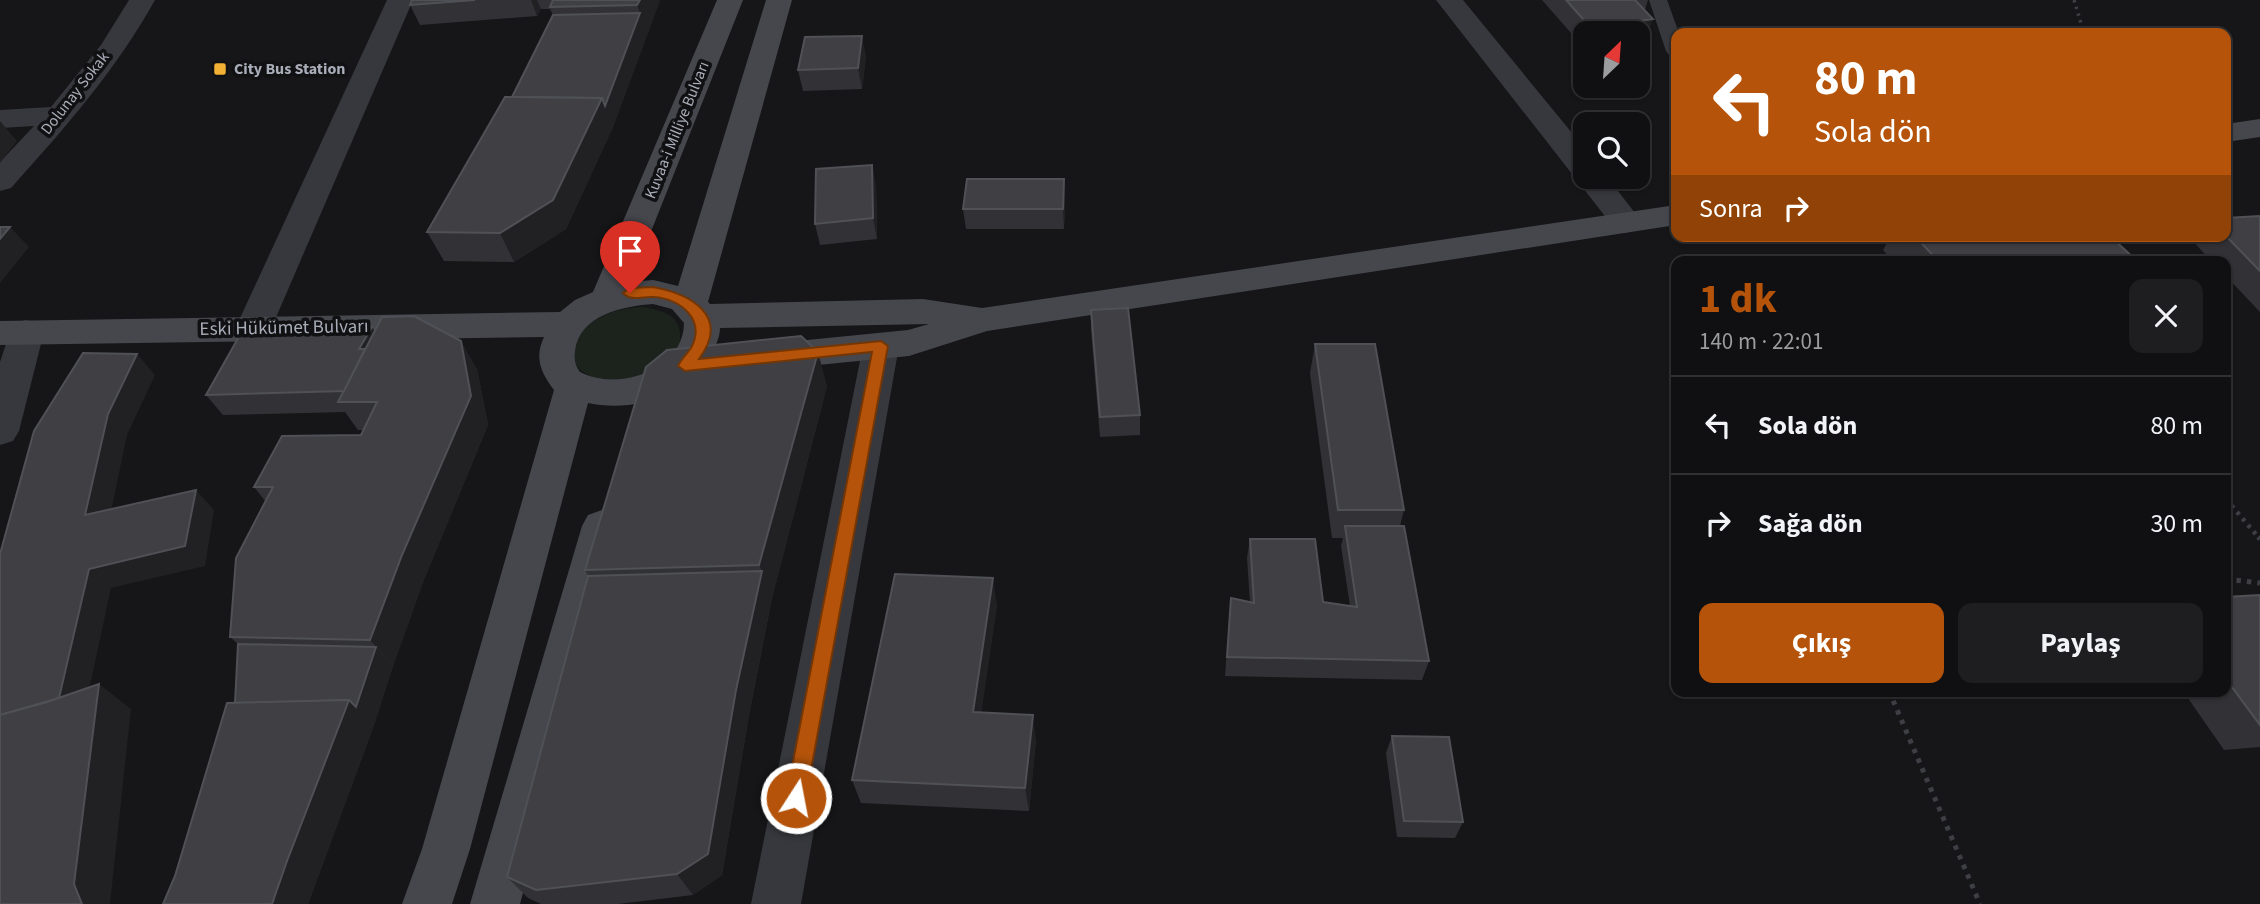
<!DOCTYPE html>
<html lang="tr">
<head>
<meta charset="utf-8">
<style>
  body { margin:0; font-family:"Source Sans 3",sans-serif; background:#1e1e20; color:#f1f3f6; height:100vh; display:flex; flex-direction:column; font-size:26px; white-space:nowrap }
  * { box-sizing:border-box; margin:0 }
  p { font-size:23px; color:#9c9d9f }
  .icon { flex:none; width:38px; height:38px; fill:none; stroke:currentColor; stroke-width:2; stroke-linecap:round; stroke-linejoin:round }
  .map { position:relative; flex:1; overflow:hidden }
  .sheet { position:absolute; left:1671px; top:256px; width:560px; height:441px; display:flex; flex-direction:column; background:#101012; border-radius:14px; box-shadow:0 2px 5px #0004,0 0 0 2px #303032 }
  .sheet>* { flex:none }
  .banner { position:absolute; left:1671px; top:28px; width:560px; height:214px; border-radius:14px; box-shadow:0 2px 5px #0004,0 0 0 2px #303032; background:#b45309; color:#fff; overflow:hidden }
  .needle { width:46px; rotate:25deg }
  .buttons { position:absolute; left:1573px; top:21px; display:grid; gap:14px }
  .buttons a { display:grid; place-items:center; width:77px; height:77px; border-radius:14px; background:#101012; box-shadow:0 2px 5px #0004,0 0 0 2px #303032; font-size:35px }
  .pin { position:absolute; display:grid; place-items:center; width:60px; height:60px; color:#fff; margin:-72px -30px; border-radius:50% 50% 50% 0; rotate:-45deg; box-shadow:0 0 7px #0007 }
  .pin .icon { rotate:45deg }
  .me { position:absolute; width:77px; margin:-38px; rotate:11deg; stroke-linejoin:round; filter:drop-shadow(0 0 5px #0008) }
  .turn { display:flex; align-items:center; gap:24px; height:147px; padding:0 28px; font-size:32px }
  .turn .icon { width:91px; height:91px; stroke-width:2.5 }
  .turn b { display:block; font-size:49px; line-height:60px }
  .then { display:flex; align-items:center; height:66px; padding:0 28px; background:#0003; gap:14px; font-size:26px }
  .round { display:grid; place-items:center; flex:none; width:74px; height:74px; border-radius:14px; background:#1e1e20 }
  .summary { display:flex; align-items:center; justify-content:space-between; height:119px; padding:0 28px }
  h1 { font-size:42px; font-weight:700; line-height:52px; color:#b45309 }
  .action { display:flex; gap:14px; margin-top:auto; padding:14px 28px }
  .action a { flex:1; height:80px; border-radius:14px; background:#b45309; color:#fff; font-size:28px; font-weight:700; line-height:80px; text-align:center }
  .action a+a { background:#1e1e20; color:#f1f3f6 }
  ul { padding:0; list-style:none }
  li { display:flex; align-items:center; gap:21px; height:98px; padding:0 28px; border-top:2px solid #303032 }
  li div { flex:1 }
  li b { display:block; font-size:26px }
  li em { font-style:normal }
  .map>svg:first-child { display:block }
  .green { fill:#1c231d }
  .lines { fill:none; stroke-linecap:round; stroke-linejoin:round }
  .path-far2 { stroke:#3d3f44; stroke-width:3.5; stroke-dasharray:2.5 4.5; stroke-linecap:butt }
  .path-far1 { stroke:#3d3f44; stroke-width:4.5; stroke-dasharray:3.5 5; stroke-linecap:butt }
  .path { stroke:#3d3f44; stroke-width:5; stroke-dasharray:4.5 6; stroke-linecap:butt }
  .lane { fill:#37383d; fill-rule:evenodd }
  .street { fill:#37383d; fill-rule:evenodd }
  .secondary { fill:#45474d; fill-rule:evenodd }
  .wall { fill:#323236 }
  .shaded-wall { fill:#212124 }
  .building { fill:#3f3f44; stroke:#4f5156; stroke-width:2 }
  .route { fill:#b45309; stroke:#753606; stroke-width:2 }
  .poi-dot { fill:#f2b134; stroke:#111113; stroke-width:2.5 }
  .labels { text-anchor:middle; dominant-baseline:central; stroke-width:7; stroke-linejoin:round; paint-order:stroke }
  .far-poi-label { font-size:16px; font-weight:bold; fill:#a8adb8; stroke:#111113; text-anchor:start }
  .far-street-label { font-size:16px; fill:#a8adb8; stroke:#111113 }
  .street-label { font-size:19px; fill:#a8adb8; stroke:#111113 }
</style>
</head>
<body>
<div class="map">
<svg width="2260" height="904" viewBox="0 0 2260 904">
  <rect width="100%" height="100%" fill="#161618"/>
  <path class="green" d="M642,307C669,311 685,318 679,348C667,357 653,371 640,377C634,380 625,379 618,380C577,383 554,351 591,323C607,312 624,308 642,307Z"/>
  <g class="lines">
    <polyline class="path-far2" points="2074,0 2084,33"/>
    <polyline class="path-far1" points="2226,499 2259,538"/>
    <g class="path">
      <polyline points="2258,537 2260,539"/>
      <polyline points="2226,579 2260,583"/>
      <polyline points="1889,691 1980,904"/>
    </g>
    <polygon class="lane" points="1649,0 1667,0 1679,33 1676,33 1676,57 1669,55 1666,51"/>
    <g class="street">
      <path d="M129,0H155C116,70 65,128 11,188L0,191V162L34,126L0,128V110L51,107L101,45Z"/>
      <polygon points="387,0 413,0 271,329 265,338 253,341 241,338 235,329"/>
      <polygon points="1436,0 1463,0 1586,150 1586,177 1607,177 1642,222 1637,229 1626,233 1615,229"/>
      <polygon points="26,320 39,323 44,332 19,431 13,441 0,445 0,362 13,323"/>
      <polygon points="881,333 894,337 899,346 801,904 751,904 863,346 868,337"/>
    </g>
    <g class="secondary">
      <path d="M717,0H743L631,282L653,280L678,286L766,0H792L708,302L710,304L923,299L982,308L1676,205V225L987,331L909,356L767,370L754,366L749,357L754,348L767,344L908,330L929,324L720,328C720,339 714,348 709,358C685,399 631,412 588,403L470,849L452,904H402L422,849L554,390C541,373 534,358 544,337L0,345V321L560,312L575,300L593,292ZM653,304L672,309L684,323C684,370 618,392 580,372C575,365 574,360 575,351C579,315 624,306 653,304Z"/>
      <polygon points="2260,119 2260,137 2226,142 2226,124"/>
      <polygon points="602,510 616,515 622,526 520,904 470,904 582,526 588,515"/>
    </g>
  </g>
  <g class="wall">
    <polygon points="412,0 660,0 613,127 566,229 514,262 444,261 427,232 512,97 553,15 550,9 541,9 537,16 420,25 410,5"/>
    <polygon points="1542,0 1648,0 1645,10 1646,39 1638,33 1586,33 1585,49"/>
    <polygon points="866,56 862,89 803,91 798,70"/>
    <polygon points="1064,179 1065,200 1064,229 966,229 963,209"/>
    <polygon points="876,185 877,239 820,245 815,224"/>
    <polygon points="2260,216 2260,312 2226,276 2226,261 2211,261 2191,239 2193,236 2226,236"/>
    <polygon points="1891,236 2110,236 2137,261 1893,261 1883,250"/>
    <polygon points="1091,310 1140,415 1140,435 1100,437 1091,330"/>
    <polygon points="375,331 477,369 488,425 423,582 393,666 374,725 308,904 163,904 175,876 235,703 238,644 230,637 266,502 254,487 361,435 363,430 358,430 345,412 223,415 206,395"/>
    <polygon points="1315,344 1404,510 1400,526 1429,661 1422,680 1225,676 1231,598 1250,602 1247,558 1250,539 1323,602 1350,606 1341,546 1343,538 1332,538 1310,373"/>
    <polygon points="827,386 772,598 749,715 722,875 693,895 618,904 541,904 528,898 507,877 588,576 585,570"/>
    <polygon points="2260,595 2260,747 2224,750 2183,691 2226,691 2226,597"/>
    <polygon points="997,605 981,712 1036,740 1029,811 861,803 852,780"/>
    <polygon points="1392,736 1463,822 1455,838 1397,837 1386,753"/>
  </g>
  <g class="shaded-wall">
    <polygon points="531,0 537,0 541,9 537,16"/>
    <polygon points="640,0 660,0 613,127 566,229 514,262 500,233 640,13 637,5"/>
    <polygon points="1653,19 1646,39 1638,41 1638,33 1590,33 1591,28"/>
    <polygon points="862,36 866,56 862,89 858,68"/>
    <polygon points="0,121 17,141 0,163"/>
    <polygon points="872,165 876,185 877,239 873,218"/>
    <polygon points="1064,179 1065,200 1064,229 1063,209"/>
    <polygon points="10,227 29,247 0,283 0,239"/>
    <polygon points="372,327 386,347 359,349"/>
    <polygon points="461,341 477,369 488,425 423,582 393,666 370,640"/>
    <polygon points="818,352 827,386 772,598 749,715 722,875 693,895 677,874 736,690 762,571 759,565"/>
    <polygon points="137,354 155,375 127,435 106,535 85,515 108,414"/>
    <polygon points="196,490 214,510 205,566 111,588 81,727 0,749 89,569"/>
    <polygon points="993,578 997,605 978,736 973,712"/>
    <polygon points="376,647 393,666 374,725 308,904 272,904 287,861 349,700"/>
    <polygon points="99,684 131,709 110,904 82,904 74,884"/>
    <polygon points="1033,715 1036,740 1029,811 1025,788"/>
  </g>
  <g class="building">
    <polygon points="412,0 475,0 410,5"/>
    <polygon points="553,0 640,0 637,5 550,7"/>
    <polygon points="1566,0 1635,0 1653,19 1591,28"/>
    <polygon points="640,13 605,106 602,98 512,97 553,15"/>
    <polygon points="862,36 858,68 798,70 805,37"/>
    <polygon points="505,97 602,98 553,200 500,233 427,232"/>
    <polygon points="872,165 873,218 815,224 816,169"/>
    <polygon points="967,179 1064,179 1063,209 963,209"/>
    <polygon points="2260,216 2260,271 2226,236 2226,218"/>
    <polygon points="0,227 10,227 0,239"/>
    <polygon points="1915,236 2110,236 2137,261 1938,261"/>
    <polygon points="1128,308 1140,415 1100,417 1091,310"/>
    <polygon points="414,316 461,341 471,396 402,555 370,640 230,637 236,558 273,487 254,487 282,436 361,435 377,402 338,402 382,317"/>
    <polygon points="372,327 359,349 365,349 344,391 206,395 241,333"/>
    <polygon points="801,336 818,352 759,565 585,570 646,367 667,350"/>
    <polygon points="1315,344 1375,344 1404,510 1338,510"/>
    <polygon points="83,353 137,354 108,414 85,515 196,490 185,546 89,569 59,698 0,715 0,554 34,431"/>
    <polygon points="1345,526 1404,526 1429,661 1227,657 1231,598 1254,603 1250,539 1315,539 1323,602 1357,607"/>
    <polygon points="762,571 736,690 708,854 677,874 536,890 507,877 588,576"/>
    <polygon points="895,574 993,578 973,712 1033,715 1025,788 852,780"/>
    <polygon points="2260,595 2260,725 2226,679 2226,597"/>
    <polygon points="238,644 376,647 356,707 349,700 235,703"/>
    <polygon points="99,684 74,884 82,904 0,904 0,715 47,702"/>
    <polygon points="349,700 287,861 272,904 163,904 175,876 227,703"/>
    <polygon points="1392,736 1449,737 1463,822 1404,821"/>
  </g>
  <path class="route" d="M653,287C691,294 731,316 699,359L881,341L888,346L806,798L803,804L796,807L789,804L786,798L872,352L685,371L678,366C681,359 687,354 691,348C706,320 681,299 654,297C643,296 631,302 623,293L630,288Z"/>
  <rect class="poi-dot" x="213" y="62" width="14" height="14" rx="3.5"/>
  <g class="labels">
    <g class="far-poi-label">
      <text x="234" y="69">City Bus Station</text>
    </g>
    <g class="far-street-label">
      <text transform="translate(75 93) rotate(-52)">Dolunay Sokak</text>
      <text transform="translate(677 130) rotate(-68)">Kuvaa-i Milliye Bulvarı</text>
    </g>
    <g class="street-label">
      <text transform="translate(284 328) rotate(-1)">Eski Hükümet Bulvarı</text>
    </g>
  </g>
</svg>
<div class="buttons">
<a><svg class="needle" viewBox="-14 -14 28 28"><path d="M0-13l5 13h-10z" fill="#e53935"/><path d="M0 13l5-13h-10z" fill="#9c9d9f"/></svg></a>
<a><svg class="icon" aria-label="search" viewBox="0 0 24 24"><circle cx="10" cy="10" r="6"/><path d="M15 15l6 6"/></svg></a>
</div>
<div class="pin" style="left:630px;top:293px;background:#d93025"><svg class="icon" aria-label="arrive" viewBox="0 0 24 24"><path d="M6 21V4h12l-3 4 3 4H6"/></svg></div>
<svg class="me" style="left:796px;top:798px" viewBox="-20 -20 40 40"><circle r="17" fill="#b45309" stroke="#fff" stroke-width="3"/><path d="M0-11L8 9 0 5-8 9z" fill="#fff"/></svg>
<div class="banner">
<div class="turn"><svg class="icon" aria-label="left" viewBox="0 0 24 24"><path d="M17 20v-9H6M10 6l-5 5 5 5"/></svg><div><b>80 m</b>Sola dön</div></div>
<div class="then">Sonra<svg class="icon" aria-label="right" viewBox="0 0 24 24"><path d="M7 20v-9h11M14 6l5 5-5 5"/></svg></div>
</div>
<section class="sheet">
<div class="summary"><div><h1>1 dk</h1><p>140 m · 22:01</p></div><a class="round"><svg class="icon" aria-label="close" viewBox="0 0 24 24"><path d="M6 6l12 12M18 6L6 18"/></svg></a></div>
<ul>
<li><svg class="icon" aria-label="left" viewBox="0 0 24 24"><path d="M17 20v-9H6M10 6l-5 5 5 5"/></svg><div><b>Sola dön</b></div><em>80 m</em></li>
<li><svg class="icon" aria-label="right" viewBox="0 0 24 24"><path d="M7 20v-9h11M14 6l5 5-5 5"/></svg><div><b>Sağa dön</b></div><em>30 m</em></li>
</ul>
<div class="action"><a>Çıkış</a><a>Paylaş</a></div>
</section>
</div>
</body>
</html>
